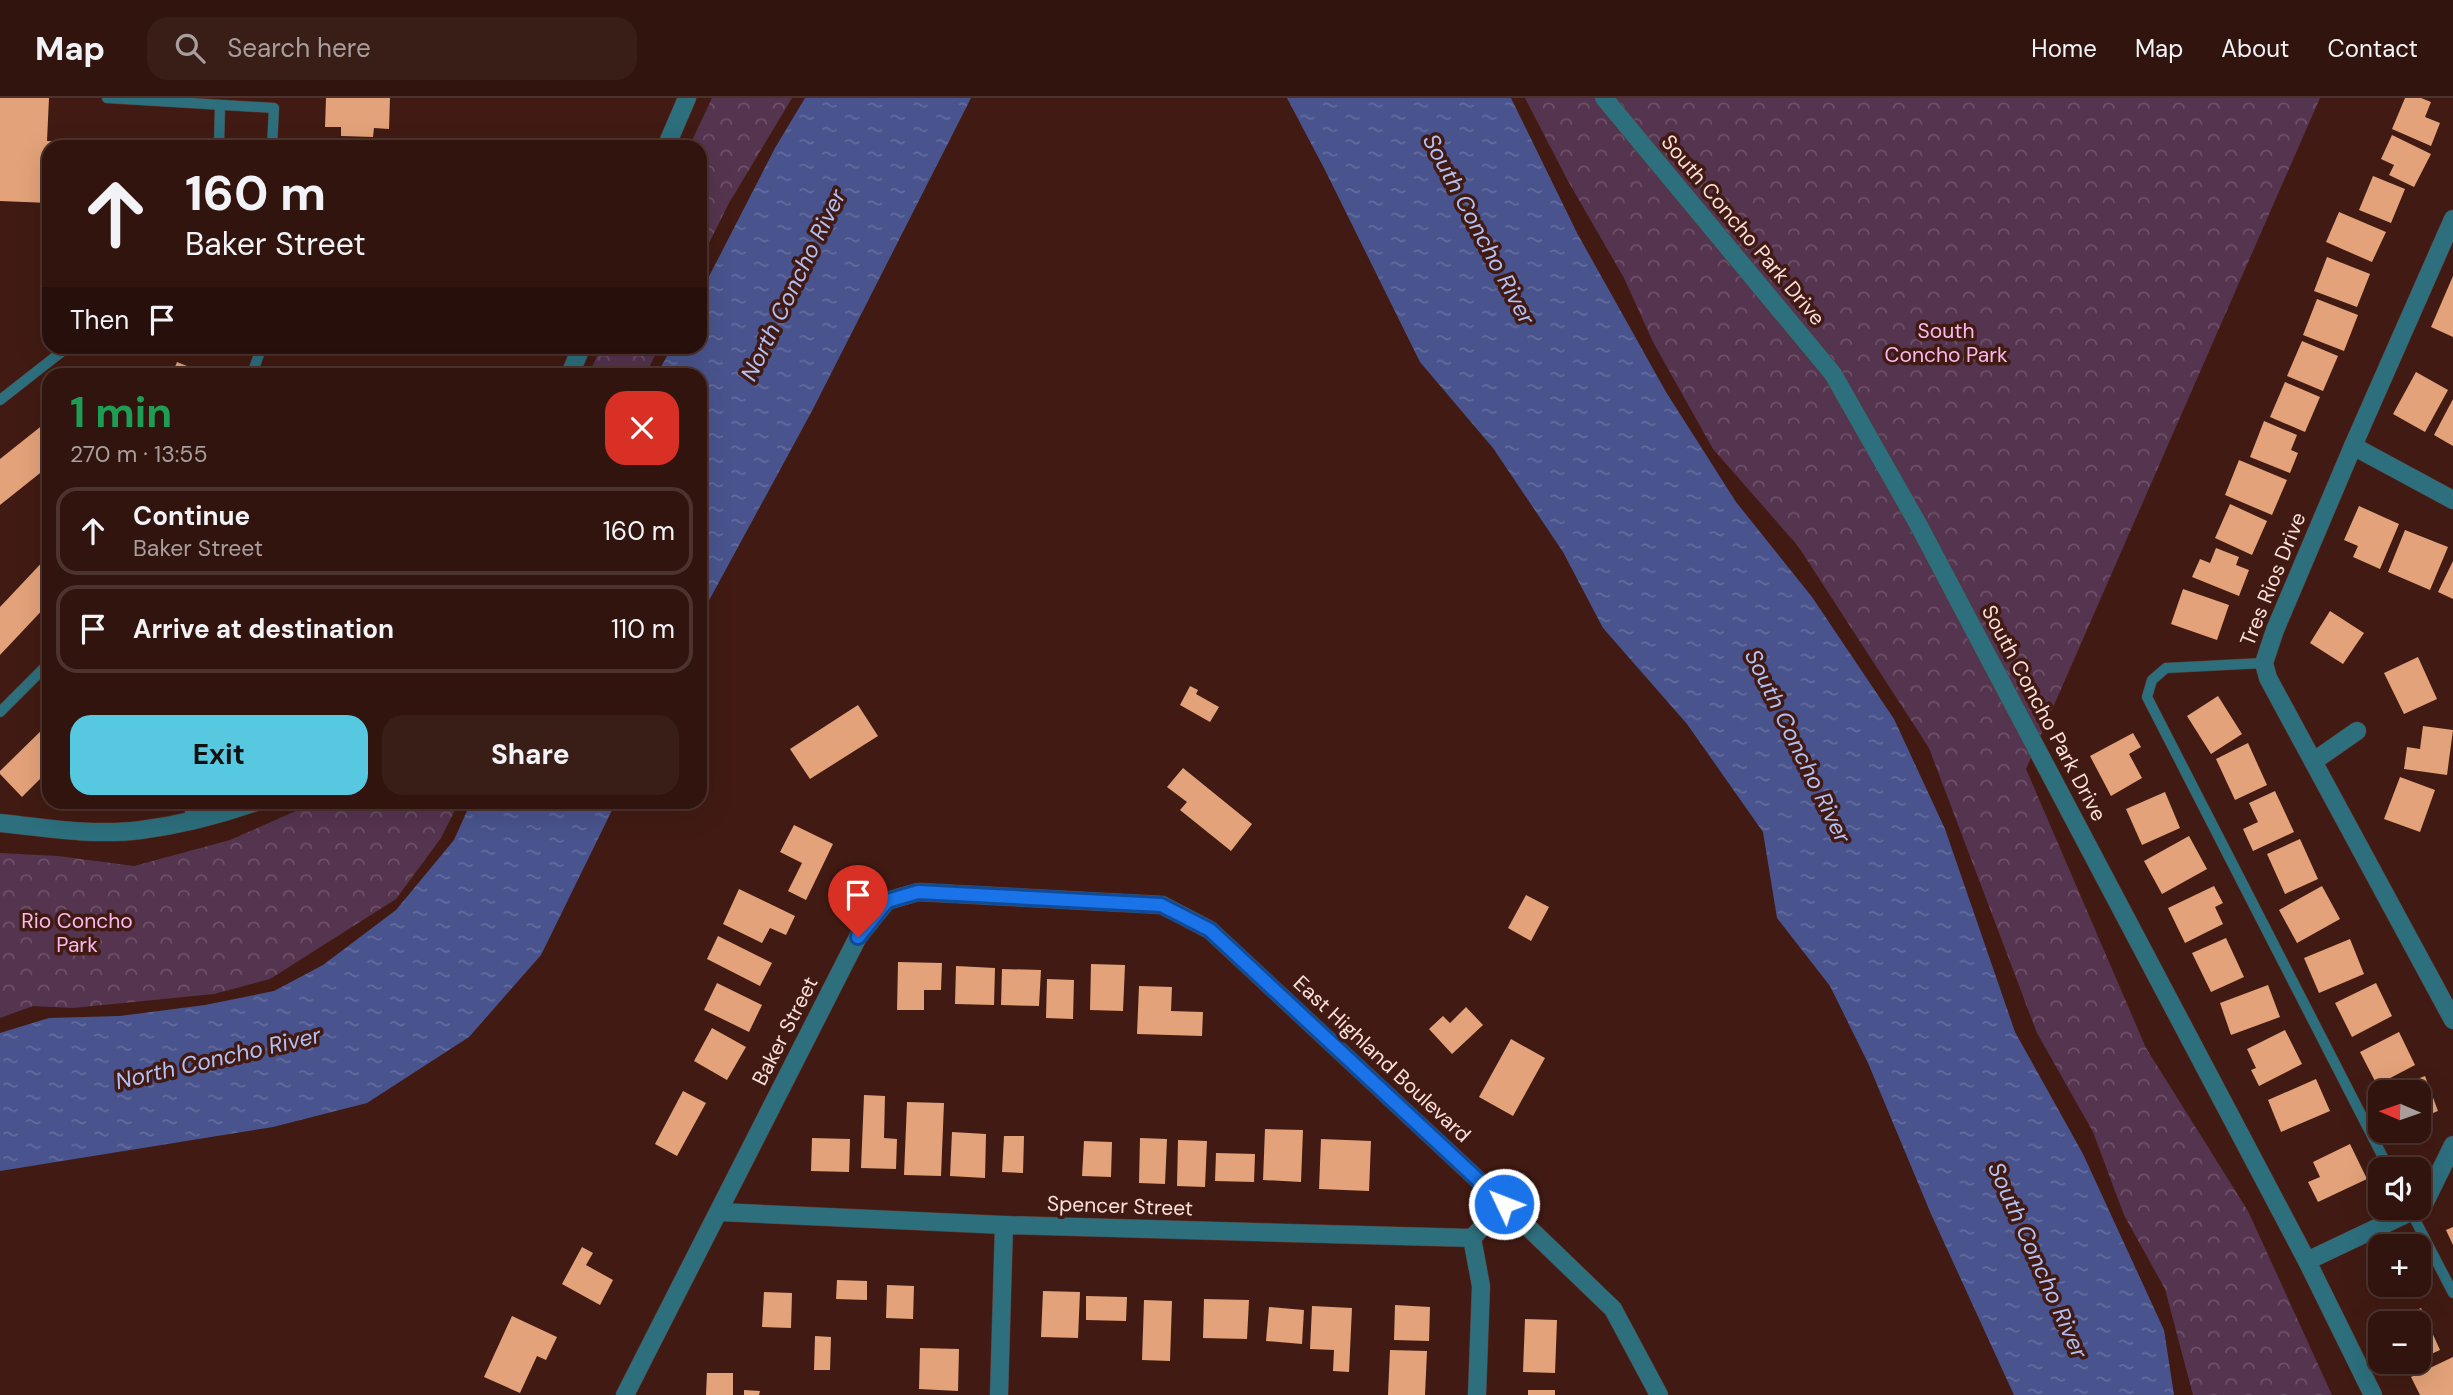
<!DOCTYPE html>
<html lang="en">
<head>
<meta charset="utf-8">
<style>
  body { margin:0; font-family:"DM Sans",sans-serif; background:#391d17; color:#f1f3f6; height:100vh; display:flex; flex-direction:column; font-size:26px; white-space:nowrap }
  * { box-sizing:border-box; margin:0 }
  p { font-size:23px; color:#a89e9e }
  .icon { flex:none; width:38px; height:38px; fill:none; stroke:currentColor; stroke-width:2; stroke-linecap:round; stroke-linejoin:round }
  .map { position:relative; flex:1; overflow:hidden }
  .drawer { position:absolute; left:42px; top:270px; width:665px; height:441px; display:flex; flex-direction:column; background:#31140e; border-radius:21px; box-shadow:0 7px 28px #0002,0 0 0 2px #4c332e }
  .drawer>* { flex:none }
  .hud { position:absolute; left:42px; top:42px; width:665px; height:214px; border-radius:21px; box-shadow:0 7px 28px #0002,0 0 0 2px #4c332e; background:#31140e; color:#f1f3f6; overflow:hidden }
  .needle { width:46px; rotate:272deg }
  .fabs { position:absolute; left:2368px; top:982px; display:grid; gap:14px }
  .fabs a { display:grid; place-items:center; width:63px; height:63px; border-radius:14px; background:#31140e; box-shadow:0 7px 28px #0002,0 0 0 2px #4c332e; font-size:35px }
  .pin { position:absolute; display:grid; place-items:center; width:60px; height:60px; color:#fff; margin:-72px -30px; border-radius:50% 50% 50% 0; rotate:-45deg; box-shadow:0 0 7px #0007 }
  .pin .icon { rotate:45deg }
  .me { position:absolute; width:77px; margin:-38px; rotate:313deg; stroke-linejoin:round; filter:drop-shadow(0 0 5px #0008) }
  .turn { display:flex; align-items:center; gap:24px; height:147px; padding:0 28px; font-size:32px }
  .turn .icon { width:91px; height:91px; stroke-width:2.5 }
  .turn b { display:block; font-size:49px; line-height:60px }
  .then { display:flex; align-items:center; height:66px; padding:0 28px; background:#0003; gap:14px; font-size:26px }
  .round { display:grid; place-items:center; flex:none; width:74px; height:74px; border-radius:21px; background:#391d17 }
  .headline { display:flex; align-items:center; justify-content:space-between; height:119px; padding:0 28px }
  h1 { font-size:42px; font-weight:700; line-height:52px; color:#1e9e55 }
  .cta { display:flex; gap:14px; margin-top:auto; padding:14px 28px }
  .cta a { flex:1; height:80px; border-radius:21px; background:#56c9e1; color:#111; font-size:28px; font-weight:700; line-height:80px; text-align:center }
  .cta a+a { background:#391d17; color:#f1f3f6 }
  ul { padding:0; list-style:none }
  li { display:flex; align-items:center; gap:21px; height:88px; margin:0 14px 10px; padding:0 14px; border:4px solid #4c332e; border-radius:21px }
  li div { flex:1 }
  li b { display:block; font-size:26px }
  li em { font-style:normal }
  header { display:flex; align-items:center; gap:42px; box-sizing:border-box; height:98px; padding:0 35px; background:#31140e; border-bottom:2px solid #4c332e }
  header strong { font-size:33px }
  nav { display:flex; gap:38px; margin-inline-start:auto; font-size:24px }
  .search { width:490px; height:63px; background:#391d17; display:flex; align-items:center; gap:18px; box-sizing:border-box; padding:0 24px; border-radius:21px; color:#a89e9e; font-size:26px }
  .map>svg:first-child { display:block }
  .forest { fill:url(#forest-crowns) }
  .water { fill:url(#water-ripples) }
  .building { fill:#e3a279 }
  .lines { fill:none; stroke-linecap:round; stroke-linejoin:round }
  .service-casing { stroke:#5b362f; stroke-width:11 }
  .minor-casing { stroke:#5b362f; stroke-width:19 }
  .tertiary-casing { stroke:#5b362f; stroke-width:19 }
  .service { stroke:#2d6f7d; stroke-width:10 }
  .minor { stroke:#2d6f7d; stroke-width:18 }
  .tertiary { stroke:#2d6f7d; stroke-width:18 }
  .route-casing { stroke:#114b97; stroke-width:18 }
  .route { stroke:#1a73e8; stroke-width:12 }
  .labels { text-anchor:middle; dominant-baseline:central; stroke-width:7; stroke-linejoin:round; paint-order:stroke }
  .street-label { font-size:21px; fill:#fadfd9; stroke:#411b13 }
  .park-label { font-size:21px; fill:#fab9ed; stroke:#411b13 }
  .water-label { font-size:23px; font-style:italic; fill:#b3c0f3; stroke:#411b13 }
</style>
</head>
<body>
<header>
<strong>Map</strong>
<div class="search"><svg class="icon" aria-label="search" viewBox="0 0 24 24"><circle cx="10" cy="10" r="6"/><path d="M15 15l6 6"/></svg>Search here</div>
<nav><a>Home</a><a>Map</a><a>About</a><a>Contact</a></nav>
</header>
<div class="map">
<svg width="2453" height="1297" viewBox="0 0 2453 1297">
  <defs>
    <pattern id="forest-crowns" width="20" height="18" patternUnits="userSpaceOnUse" patternTransform="scale(1.75)"><rect width="20" height="18" fill="#55344f"/><path d="M2 6a3 3 0 1 1 6 0M12 15a3 3 0 1 1 6 0" fill="none" stroke="#6e5168"/></pattern>
    <pattern id="water-ripples" width="26" height="14" patternUnits="userSpaceOnUse" patternTransform="scale(1.75)"><rect width="26" height="14" fill="#49548e"/><path d="M2 4q2-2 4 0t4 0M15 11q2-2 4 0t4 0" fill="none" stroke="#646c9d"/></pattern>
  </defs>
  <rect width="100%" height="100%" fill="#411b13"/>
  <g class="forest">
    <polygon points="712,0 792,0 729,105 700,163 700,49 689,49"/>
    <polygon points="1525,0 2320,0 2026,671 2146,950 2248,1113 2332,1297 2193,1297 2165,1191 2124,1117 2093,1034 2037,935 1929,650 1798,448 1713,351 1653,244 1624,180 1568,83"/>
    <polygon points="601,249 601,248 659,249 646,276 589,276"/>
    <polygon points="311,704 459,704 441,740 396,801 270,881 214,896 73,910 33,908 0,920 0,755 58,758 134,768 230,742 298,712"/>
  </g>
  <g class="water">
    <polygon points="805,0 971,0 813,311 700,519 700,276 657,276 672,249 700,248 700,196 775,50"/>
    <polygon points="1287,0 1511,0 1577,135 1666,294 1736,404 1812,499 1894,621 1945,731 2015,934 2083,1056 2164,1232 2174,1297 2014,1297 1931,1116 1868,965 1830,888 1777,820 1763,734 1687,626 1603,530 1563,454 1493,350 1420,264 1325,72"/>
    <polygon points="471,704 616,704 541,857 469,939 367,1005 273,1029 0,1073 0,935 49,920 120,918 205,907 274,893 323,867 396,812 454,742"/>
  </g>
  <g class="building">
    <polygon points="0,0 49,0 47,43 155,47 154,49 49,49 49,105 0,103"/>
    <polygon points="326,0 390,0 389,31 374,30 373,39 341,38 341,29 325,29"/>
    <polygon points="2405,0 2421,0 2431,4 2425,19 2440,25 2431,48 2392,31"/>
    <polygon points="2392,37 2431,56 2414,89 2389,77 2394,67 2381,61"/>
    <polygon points="2373,78 2405,91 2391,125 2359,112"/>
    <polygon points="2339,114 2386,134 2372,164 2326,144"/>
    <polygon points="2327,159 2370,176 2357,209 2314,193"/>
    <polygon points="2453,178 2453,239 2431,229"/>
    <polygon points="2317,201 2358,217 2344,253 2303,237"/>
    <polygon points="2302,243 2338,258 2323,293 2287,278"/>
    <polygon points="177,264 207,276 172,276"/>
    <polygon points="2416,274 2448,292 2425,334 2393,316"/>
    <polygon points="2285,284 2320,299 2305,334 2270,319"/>
    <polygon points="2453,301 2453,348 2434,337"/>
    <polygon points="49,322 49,368 0,407 0,361"/>
    <polygon points="2264,323 2297,337 2291,352 2298,355 2290,375 2250,359"/>
    <polygon points="2239,362 2287,382 2272,417 2225,397"/>
    <polygon points="2230,406 2267,423 2252,457 2215,440"/>
    <polygon points="2359,408 2399,426 2380,471 2353,459 2358,448 2344,442"/>
    <polygon points="2405,432 2448,449 2430,492 2388,474"/>
    <polygon points="2216,450 2239,459 2236,467 2249,472 2239,498 2192,479 2200,461 2210,465"/>
    <polygon points="49,457 49,505 0,557 0,509"/>
    <polygon points="2453,463 2453,501 2438,494"/>
    <polygon points="2183,491 2229,507 2217,542 2171,526"/>
    <polygon points="2330,513 2364,535 2343,566 2310,545"/>
    <polygon points="2418,559 2437,601 2404,616 2384,575"/>
    <polygon points="1190,588 1198,592 1196,596 1219,609 1210,624 1180,607"/>
    <polygon points="2218,598 2242,636 2211,656 2187,618"/>
    <polygon points="858,607 878,638 810,681 790,651"/>
    <polygon points="49,625 49,672 22,699 0,676 0,673"/>
    <polygon points="2423,628 2453,632 2447,677 2404,671 2407,649 2420,651"/>
    <polygon points="2133,635 2141,649 2129,656 2142,680 2111,698 2090,658"/>
    <polygon points="2248,645 2267,687 2235,702 2216,661"/>
    <polygon points="1183,670 1252,726 1231,753 1180,712 1187,704 1167,689"/>
    <polygon points="2400,679 2435,692 2420,734 2384,721"/>
    <polygon points="2275,693 2294,734 2253,753 2243,731 2258,724 2249,705"/>
    <polygon points="2165,694 2180,730 2142,747 2126,711"/>
    <polygon points="794,727 833,746 806,802 788,793 802,765 780,754"/>
    <polygon points="2189,738 2207,771 2162,796 2144,763"/>
    <polygon points="2300,741 2318,781 2285,796 2267,756"/>
    <polygon points="2214,788 2223,805 2215,809 2223,826 2185,845 2168,810"/>
    <polygon points="2322,788 2340,821 2297,845 2279,812"/>
    <polygon points="739,791 795,818 786,837 770,830 762,845 723,826"/>
    <polygon points="1526,797 1549,809 1531,843 1508,830"/>
    <polygon points="718,838 772,865 760,888 707,861"/>
    <polygon points="2226,840 2244,879 2211,894 2192,855"/>
    <polygon points="2350,841 2364,876 2319,895 2304,860"/>
    <polygon points="898,864 942,865 941,892 924,892 924,912 897,912"/>
    <polygon points="1091,866 1125,867 1123,913 1090,912"/>
    <polygon points="956,868 995,870 994,907 955,906"/>
    <polygon points="1002,871 1041,872 1039,908 1001,907"/>
    <polygon points="1047,881 1074,882 1073,921 1046,920"/>
    <polygon points="717,885 762,907 749,934 704,912"/>
    <polygon points="2376,885 2392,918 2352,939 2335,905"/>
    <polygon points="2268,887 2280,919 2231,937 2220,905"/>
    <polygon points="1139,888 1172,889 1171,913 1203,914 1202,938 1137,936"/>
    <polygon points="1466,909 1483,927 1452,956 1429,931 1443,918 1450,925"/>
    <polygon points="712,930 746,949 727,982 694,963"/>
    <polygon points="2285,932 2302,966 2259,988 2251,972 2256,970 2247,951"/>
    <polygon points="2399,934 2415,967 2377,987 2360,954"/>
    <polygon points="1511,941 1545,960 1513,1018 1479,999"/>
    <polygon points="2425,978 2438,1013 2418,1021 2418,994 2384,994"/>
    <polygon points="2316,981 2330,1013 2281,1034 2268,1002"/>
    <polygon points="683,993 706,1005 677,1058 655,1046"/>
    <polygon points="864,997 885,998 884,1040 897,1041 896,1071 861,1070"/>
    <polygon points="907,1004 944,1005 941,1078 904,1077"/>
    <polygon points="1265,1031 1303,1032 1301,1084 1263,1082"/>
    <polygon points="952,1034 986,1036 985,1080 950,1078"/>
    <polygon points="1004,1038 1024,1038 1023,1075 1002,1074"/>
    <polygon points="812,1040 850,1041 849,1074 811,1073"/>
    <polygon points="1140,1040 1167,1041 1165,1086 1139,1085"/>
    <polygon points="1321,1041 1371,1043 1369,1093 1319,1091"/>
    <polygon points="1178,1042 1207,1043 1205,1089 1177,1088"/>
    <polygon points="1084,1043 1112,1044 1111,1079 1082,1078"/>
    <polygon points="2350,1046 2367,1081 2318,1104 2308,1084 2320,1079 2313,1064"/>
    <polygon points="1216,1055 1255,1056 1254,1084 1215,1083"/>
    <polygon points="2453,1129 2453,1147 2446,1132"/>
    <polygon points="582,1149 593,1155 586,1167 613,1182 600,1207 562,1186"/>
    <polygon points="837,1182 867,1183 867,1202 836,1201"/>
    <polygon points="887,1187 914,1188 913,1221 886,1220"/>
    <polygon points="1043,1193 1080,1194 1078,1240 1041,1239"/>
    <polygon points="764,1194 792,1195 791,1230 762,1229"/>
    <polygon points="1086,1198 1127,1199 1126,1223 1086,1222"/>
    <polygon points="1204,1201 1249,1202 1247,1241 1203,1240"/>
    <polygon points="1144,1202 1172,1203 1170,1263 1142,1262"/>
    <polygon points="1395,1207 1430,1209 1429,1243 1394,1242"/>
    <polygon points="1312,1208 1352,1210 1349,1274 1333,1273 1334,1252 1310,1251"/>
    <polygon points="1269,1209 1304,1212 1302,1246 1266,1243"/>
    <polygon points="2421,1210 2440,1252 2418,1262 2418,1225 2389,1225"/>
    <polygon points="512,1218 557,1239 546,1262 537,1258 520,1295 484,1279"/>
    <polygon points="1525,1221 1557,1222 1555,1275 1523,1274"/>
    <polygon points="815,1238 831,1239 830,1272 814,1272"/>
    <polygon points="920,1250 959,1251 958,1293 919,1291"/>
    <polygon points="1390,1252 1427,1253 1425,1297 1388,1297"/>
    <polygon points="2453,1259 2453,1297 2420,1297 2411,1279"/>
    <polygon points="707,1275 733,1275 733,1297 706,1297"/>
    <polygon points="744,1292 760,1293 759,1297 744,1297"/>
    <rect x="1528" y="1292" width="27" height="5"/>
  </g>
  <g class="lines">
    <g class="service-casing">
      <g id="service">
        <polyline points="107,0 274,10 272,49"/>
        <polyline points="219,49 220,7"/>
        <polyline points="252,276 262,248"/>
        <polyline points="0,302 69,248"/>
        <polyline points="2264,565 2166,570 2152,582 2147,599 2389,1071"/>
        <polyline points="0,614 49,565"/>
        <polyline points="188,704 192,722"/>
        <polyline points="2409,1110 2453,1195"/>
      </g>
    </g>
    <g class="minor-casing">
      <g id="minor">
        <polyline points="1604,0 1833,276 1918,426 2307,1163 2373,1297"/>
        <polyline points="2453,121 2353,348 2275,532 2264,565 2268,580 2453,922"/>
        <polyline points="2353,348 2453,402"/>
        <polyline points="2314,663 2357,633"/>
        <polyline points="719,1114 1004,1127 1472,1140 1504,1106"/>
        <polyline points="1472,1140 1481,1188 1477,1297"/>
        <polyline points="2307,1163 2423,1108 2453,1047"/>
        <polyline points="625,1297 858,839 887,803 918,794 1162,807 1210,832 1504,1106 1613,1211 1659,1297"/>
        <polyline points="999,1297 1004,1127"/>
      </g>
    </g>
    <g class="tertiary-casing">
      <g id="tertiary">
        <polyline points="666,49 687,0"/>
        <polyline points="570,276 582,248"/>
        <path d="M0,725C46,730 94,738 141,732C180,727 219,717 256,704"/>
      </g>
    </g>
    <use href="#service" class="service"/>
    <use href="#minor" class="minor"/>
    <use href="#tertiary" class="tertiary"/>
  </g>
  <g class="lines">
    <g class="route-casing">
      <polyline id="route" points="858,839 887,803 918,794 1161,807 1210,832 1504,1106"/>
    </g>
    <use href="#route" class="route"/>
  </g>
  <g class="labels">
    <g class="street-label">
      <text transform="translate(1743 132) rotate(50)">South Concho Park Drive</text>
      <text transform="translate(2273 481) rotate(-68)">Tres Rios Drive</text>
      <text transform="translate(2044 615) rotate(62)">South Concho Park Drive</text>
      <text transform="translate(785 933) rotate(-63)">Baker Street</text>
      <text transform="translate(1382 961) rotate(43)">East Highland Boulevard</text>
      <text transform="translate(1120 1108) rotate(2)">Spencer Street</text>
    </g>
    <g class="park-label">
      <text x="1946" y="233">South<tspan x="1946" dy="24">Concho Park</tspan></text>
      <text x="77" y="823">Rio Concho<tspan x="77" dy="24">Park</tspan></text>
    </g>
    <g class="water-label">
      <text transform="translate(1479 131) rotate(62)">South Concho River</text>
      <text transform="translate(793 187) rotate(-64)">North Concho River</text>
      <text transform="translate(1798 648) rotate(64)">South Concho River</text>
      <text transform="translate(218 960) rotate(-13)">North Concho River</text>
      <text transform="translate(2038 1162) rotate(66)">South Concho River</text>
    </g>
  </g>
</svg>
<div class="fabs">
<a><svg class="needle" viewBox="-14 -14 28 28"><path d="M0-13l5 13h-10z" fill="#e53935"/><path d="M0 13l5-13h-10z" fill="#a89e9e"/></svg></a>
<a><svg class="icon" aria-label="sound" viewBox="0 0 24 24"><path d="M4 9h4l5-4v14l-5-4H4zM17 9q2 3 0 6"/></svg></a>
<a>+</a>
<a>−</a>
</div>
<div class="pin" style="left:858px;top:839px;background:#d93025"><svg class="icon" aria-label="arrive" viewBox="0 0 24 24"><path d="M6 21V4h12l-3 4 3 4H6"/></svg></div>
<svg class="me" style="left:1504px;top:1106px" viewBox="-20 -20 40 40"><circle r="17" fill="#1a73e8" stroke="#fff" stroke-width="3"/><path d="M0-11L8 9 0 5-8 9z" fill="#fff"/></svg>
<div class="hud">
<div class="turn"><svg class="icon" aria-label="ahead" viewBox="0 0 24 24"><path d="M12 20V5M6 11l6-6 6 6"/></svg><div><b>160 m</b>Baker Street</div></div>
<div class="then">Then<svg class="icon" aria-label="arrive" viewBox="0 0 24 24"><path d="M6 21V4h12l-3 4 3 4H6"/></svg></div>
</div>
<section class="drawer">
<div class="headline"><div><h1>1 min</h1><p>270 m · 13:55</p></div><a class="round" style="background:#d93025;color:#fff"><svg class="icon" aria-label="close" viewBox="0 0 24 24"><path d="M6 6l12 12M18 6L6 18"/></svg></a></div>
<ul>
<li><svg class="icon" aria-label="ahead" viewBox="0 0 24 24"><path d="M12 20V5M6 11l6-6 6 6"/></svg><div><b>Continue</b><p>Baker Street</p></div><em>160 m</em></li>
<li><svg class="icon" aria-label="arrive" viewBox="0 0 24 24"><path d="M6 21V4h12l-3 4 3 4H6"/></svg><div><b>Arrive at destination</b></div><em>110 m</em></li>
</ul>
<div class="cta"><a>Exit</a><a>Share</a></div>
</section>
</div>
</body>
</html>
